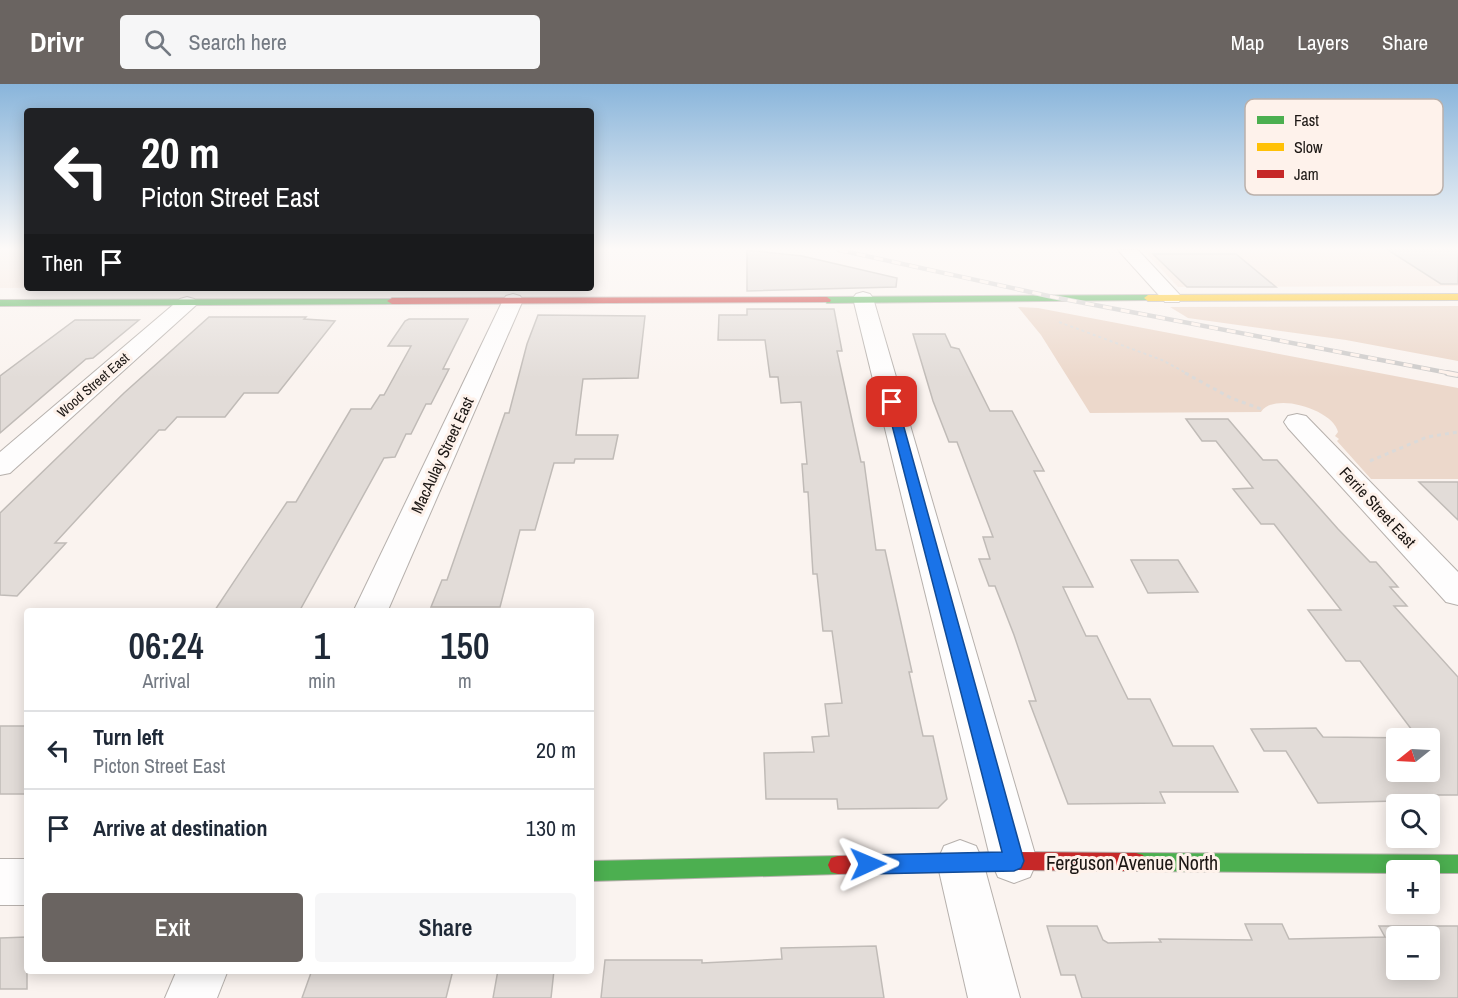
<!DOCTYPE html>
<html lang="en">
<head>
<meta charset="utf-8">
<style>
  body { margin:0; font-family:"Archivo Narrow",sans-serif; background:#f6f6f7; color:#1f2937; height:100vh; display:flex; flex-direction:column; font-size:22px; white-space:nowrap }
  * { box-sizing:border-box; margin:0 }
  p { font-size:20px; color:#747a83 }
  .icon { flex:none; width:33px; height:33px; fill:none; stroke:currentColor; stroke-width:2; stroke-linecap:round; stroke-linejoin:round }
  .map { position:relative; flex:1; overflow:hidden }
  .sheet { position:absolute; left:24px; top:524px; width:570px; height:366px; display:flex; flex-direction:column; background:#fff; border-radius:6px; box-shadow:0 3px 15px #0003 }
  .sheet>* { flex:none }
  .top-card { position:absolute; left:24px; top:24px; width:570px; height:183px; border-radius:6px; box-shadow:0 3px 15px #0003; background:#202124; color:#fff; overflow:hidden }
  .needle { width:39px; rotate:252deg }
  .fabs { position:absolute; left:1386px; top:644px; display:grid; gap:12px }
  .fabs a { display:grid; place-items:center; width:54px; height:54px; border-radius:6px; background:#fff; box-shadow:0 3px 15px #0003; font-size:30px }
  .pin { position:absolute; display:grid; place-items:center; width:51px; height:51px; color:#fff; margin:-26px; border-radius:12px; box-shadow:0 3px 9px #0006 }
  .me { position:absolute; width:66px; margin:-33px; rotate:89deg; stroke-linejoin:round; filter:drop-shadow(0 0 4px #0008) }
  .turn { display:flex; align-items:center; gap:21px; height:126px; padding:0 18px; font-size:27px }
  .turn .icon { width:78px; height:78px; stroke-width:2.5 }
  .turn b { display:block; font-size:42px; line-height:51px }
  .then { display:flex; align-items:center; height:57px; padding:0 18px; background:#0003; gap:12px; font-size:22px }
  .eta { display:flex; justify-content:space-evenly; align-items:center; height:102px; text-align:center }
  .eta b { font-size:36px; font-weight:600; line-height:42px }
  .cta { display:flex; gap:12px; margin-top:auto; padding:12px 18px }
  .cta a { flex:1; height:69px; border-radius:6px; background:#6a6461; color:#fff; font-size:24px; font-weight:600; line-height:69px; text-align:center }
  .cta a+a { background:#f6f6f7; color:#1f2937 }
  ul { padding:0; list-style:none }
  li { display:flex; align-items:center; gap:18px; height:78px; padding:0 18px; border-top:2px solid #e0e1e3 }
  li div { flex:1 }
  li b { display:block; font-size:22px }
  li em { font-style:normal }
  header { display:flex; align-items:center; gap:36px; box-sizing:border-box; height:84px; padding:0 30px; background:#6a6461; color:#fff }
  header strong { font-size:28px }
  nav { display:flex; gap:33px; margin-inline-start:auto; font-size:21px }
  .search { width:420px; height:54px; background:#f6f6f7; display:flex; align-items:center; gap:15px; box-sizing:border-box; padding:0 21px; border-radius:6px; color:#747a83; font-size:22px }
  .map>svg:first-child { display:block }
  .built { fill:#f5e6dd }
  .green { fill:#ecd8cb }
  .building { fill:#e2dcd8; stroke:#c0bbb7; stroke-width:1.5; fill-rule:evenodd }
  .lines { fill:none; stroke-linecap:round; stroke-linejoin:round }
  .street-casing { stroke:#b6b0ac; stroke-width:2 }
  .fast-casing { stroke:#b6b0ac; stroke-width:2 }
  .slow-casing { stroke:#b6b0ac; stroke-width:2 }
  .jam-casing { stroke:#b6b0ac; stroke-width:2 }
  .path-far1 { stroke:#dbdad9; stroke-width:2; stroke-dasharray:3 3; stroke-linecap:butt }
  .path { stroke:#dbdad9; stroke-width:3; stroke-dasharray:4 4; stroke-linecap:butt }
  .street { fill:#fefdfd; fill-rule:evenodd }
  .fast { fill:#4caf50; fill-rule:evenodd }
  .slow { fill:#ffc107; fill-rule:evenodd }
  .jam { fill:#c62828; fill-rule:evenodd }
  .rail-far1-casing { stroke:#cdcbca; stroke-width:4.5 }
  .rail-casing { stroke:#cdcbca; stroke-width:6 }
  .rail-far1 { stroke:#fef2eb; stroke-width:3; stroke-dasharray:9; stroke-linecap:butt }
  .rail { stroke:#fef2eb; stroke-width:4; stroke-dasharray:12; stroke-linecap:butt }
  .route { fill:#1a73e8; stroke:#114b97; stroke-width:1.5 }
  .labels { text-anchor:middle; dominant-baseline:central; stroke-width:6; stroke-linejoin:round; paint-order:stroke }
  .far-street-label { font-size:14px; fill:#1c1714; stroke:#fef2eb }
  .street-label { font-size:16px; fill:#1c1714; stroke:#fef2eb }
  .near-street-label { font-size:20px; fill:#1c1714; stroke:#fef2eb }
  .key { fill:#fef2eb; stroke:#bab0aa; stroke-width:1.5 }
  .key-label { font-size:16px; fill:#1c1714 }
</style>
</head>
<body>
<header>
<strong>Drivr</strong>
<div class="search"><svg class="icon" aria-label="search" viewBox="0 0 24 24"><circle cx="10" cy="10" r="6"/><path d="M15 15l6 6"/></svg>Search here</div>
<nav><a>Map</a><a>Layers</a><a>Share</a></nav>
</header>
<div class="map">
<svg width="1458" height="914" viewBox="0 0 1458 914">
  <rect width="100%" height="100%" fill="#faf3ef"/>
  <g class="built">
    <polygon points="0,166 27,166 27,204 65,204 0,204"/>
    <polygon points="1143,166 1458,166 1458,202 1178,203"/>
  </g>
  <g class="green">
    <polygon points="1458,222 1458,277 1346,256 1188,234 1170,223"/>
    <path d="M1018,223L1038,224L1458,304V395H1371L1337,357L1339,355L1335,352L1338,348C1334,326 1274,307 1261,328L1090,329L1041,251Z"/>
  </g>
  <g class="building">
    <polygon points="747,166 802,172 897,194 896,203 747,207"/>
    <polygon points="1388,166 1458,166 1458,200 1441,200"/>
    <polygon points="1153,170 1236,170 1276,203 1187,203"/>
    <polygon points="747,225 834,225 842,267 837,267 861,378 864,378 876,466 885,466 912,588 909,588 923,652 933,652 947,715 938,724 838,725 837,715 766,715 764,669 814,668 812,653 829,652 825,620 842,619 832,547 823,547 817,490 813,490 808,408 804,408 802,380 807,380 801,318 781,319 778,293 770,293 765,256 718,256 719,231 747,231"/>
    <polygon points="538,231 645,232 638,294 583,295 576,351 618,351 613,375 575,375 574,379 554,379 535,446 520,446 500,523 431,523 442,496 447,496 505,329 509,329 527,260"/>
    <polygon points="209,233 306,233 304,235 335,237 278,309 244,309 225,333 177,333 165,346 159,346 55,459 66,459 17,512 0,511 0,429 124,309"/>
    <polygon points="409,235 468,235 443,285 449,285 431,320 426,320 411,350 406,350 395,373 384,374 300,526 215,526 287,418 296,418 351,325 371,325 380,311 384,311 411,262 388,262 405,237"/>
    <polygon points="75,236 139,236 93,274 86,275 0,349 0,292"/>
    <polygon points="913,250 945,250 951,263 959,265 990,327 1012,327 1044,387 1034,387 1093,503 1063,503 1086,552 1097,552 1128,615 1150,615 1173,662 1213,662 1238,708 1160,708 1165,719 1068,720 1029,617 1036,617 1014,551 995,502 989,502 979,475 990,475 983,453 993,453 957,358 949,358 933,317"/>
    <path d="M1186,335H1228L1263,376H1277L1338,445L1370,478H1376L1398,503H1390L1407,522H1394L1458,593V711H1396V717L1318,719L1286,667H1264L1251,645L1316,644L1323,653L1418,654L1360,577H1346L1308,526H1341L1274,440H1261L1233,405L1253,404L1216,357H1202ZM1396,654H1430V687H1396Z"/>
    <polygon points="1419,398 1458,398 1458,436"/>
    <polygon points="1131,476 1178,476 1198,508 1148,509"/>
    <rect x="0" y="642" width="27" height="68"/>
    <path d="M1245,840H1282L1289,855L1385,853L1379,842H1458V914H1082L1075,891H1061L1047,842H1097L1103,856L1108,859L1161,858L1159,855L1252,856ZM1396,852H1430V885H1396Z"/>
    <polygon points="27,853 27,905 0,905 0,854"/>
    <polygon points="876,862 884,914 601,914 605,876 702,876 702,879 782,875 781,864"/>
    <polygon points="312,886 453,886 446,914 302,914"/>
    <polygon points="498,886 554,886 551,914 493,914"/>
  </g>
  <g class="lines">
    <g class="street-casing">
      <g id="street">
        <polygon points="1118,166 1138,166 1179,210 1182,214 1179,218 1165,218"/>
        <polygon points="863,208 870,210 873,214 1037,777 1030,793 1014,799 998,793 991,777 853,214 856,210"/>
        <polygon points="513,210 520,212 523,216 388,526 354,526 503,216 506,212"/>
        <polygon points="187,213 194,215 198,219 194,223 10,389 0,391 0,368 180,215"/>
        <polygon points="1297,330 1306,332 1458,488 1458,521 1446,518 1288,344 1284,338 1288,332"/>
        <polygon points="960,756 976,762 983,778 1020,914 968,914 937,778 944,762"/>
        <rect x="0" y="775" width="27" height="46"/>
        <polygon points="177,886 228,886 217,914 165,914"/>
      </g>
    </g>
    <g class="fast-casing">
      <g id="fast">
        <polygon points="1148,211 1151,212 1151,216 827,219 823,216 827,213"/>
        <polygon points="395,215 397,217 392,220 0,222 0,216"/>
        <polygon points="1136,769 1458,771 1458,789 1430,789 1430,786 1396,786 1396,789 1136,787 1129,785 1126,778 1129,771"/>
        <polygon points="838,772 845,774 848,781 845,788 838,790 591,797 591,777"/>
      </g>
    </g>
    <g class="slow-casing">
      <polygon id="slow" points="1458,210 1458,216 1148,217 1144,214 1148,211"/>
    </g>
    <g class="jam-casing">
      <g id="jam">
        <polygon points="827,213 831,216 830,218 392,220 387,217 392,214"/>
        <polygon points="1014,768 1136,769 1143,771 1146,778 1143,785 1136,787 1014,786 838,790 831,788 828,781 831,774 838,772"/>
      </g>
    </g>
    <polyline class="path-far1" points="1059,238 1162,276 1188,290"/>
    <g class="path">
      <polyline points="1185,289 1231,314 1261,325"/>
      <polyline points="1370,377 1427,353 1458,348"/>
    </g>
    <use href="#street" class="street"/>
    <use href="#fast" class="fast"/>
    <use href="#slow" class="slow"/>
    <use href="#jam" class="jam"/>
    <g class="rail-far1-casing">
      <polyline id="rail-far1" points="839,166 1053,213 1454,290"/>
    </g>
    <g class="rail-casing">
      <polyline id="rail" points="1447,289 1458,291"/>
    </g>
    <use href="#rail-far1" class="rail-far1"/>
    <use href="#rail" class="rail"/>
  </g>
  <linearGradient id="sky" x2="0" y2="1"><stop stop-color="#89b5db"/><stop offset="0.56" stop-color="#fdfaf8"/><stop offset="1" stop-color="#fdfaf8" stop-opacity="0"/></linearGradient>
  <rect width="1458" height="294" fill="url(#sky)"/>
  <polygon class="route" points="892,315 897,318 1024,777 1021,784 1014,787 868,790 861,787 858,780 861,774 868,771 1002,768 886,318"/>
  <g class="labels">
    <g class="far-street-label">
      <text transform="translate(93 301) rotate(-41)">Wood Street East</text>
    </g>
    <g class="street-label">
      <text transform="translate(442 371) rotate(-65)">MacAulay Street East</text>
      <text transform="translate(1378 423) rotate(47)">Ferrie Street East</text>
    </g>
    <g class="near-street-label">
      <text x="1132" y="778">Ferguson Avenue North</text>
    </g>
  </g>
  <rect x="1245" y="15" width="198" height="96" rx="9" class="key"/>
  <rect x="1257" y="32" width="27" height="8" fill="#4caf50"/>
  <rect x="1257" y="59" width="27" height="8" fill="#ffc107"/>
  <rect x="1257" y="86" width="27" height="8" fill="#c62828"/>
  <g class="key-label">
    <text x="1294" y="42">Fast</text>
    <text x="1294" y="69">Slow</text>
    <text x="1294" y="96">Jam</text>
  </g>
</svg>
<div class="fabs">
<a><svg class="needle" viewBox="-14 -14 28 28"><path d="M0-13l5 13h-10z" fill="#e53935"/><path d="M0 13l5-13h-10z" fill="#747a83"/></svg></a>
<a><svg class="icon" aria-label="search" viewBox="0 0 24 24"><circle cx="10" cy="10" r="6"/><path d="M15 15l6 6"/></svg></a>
<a>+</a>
<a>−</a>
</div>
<div class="pin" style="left:892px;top:318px;background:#d93025"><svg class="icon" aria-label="arrive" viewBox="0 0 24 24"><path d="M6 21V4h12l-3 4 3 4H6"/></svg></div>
<svg class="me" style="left:868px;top:780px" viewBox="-20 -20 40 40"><path d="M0-17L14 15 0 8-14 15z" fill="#1a73e8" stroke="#fff" stroke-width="4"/></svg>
<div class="top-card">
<div class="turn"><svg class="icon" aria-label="left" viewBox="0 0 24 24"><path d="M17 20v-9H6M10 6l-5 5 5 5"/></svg><div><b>20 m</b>Picton Street East</div></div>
<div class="then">Then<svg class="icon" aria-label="arrive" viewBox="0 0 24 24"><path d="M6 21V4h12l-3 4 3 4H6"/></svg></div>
</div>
<section class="sheet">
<div class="eta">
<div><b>06:24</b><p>Arrival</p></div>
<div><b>1</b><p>min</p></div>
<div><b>150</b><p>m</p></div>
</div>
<ul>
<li><svg class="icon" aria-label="left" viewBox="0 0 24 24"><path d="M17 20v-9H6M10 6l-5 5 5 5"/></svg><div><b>Turn left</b><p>Picton Street East</p></div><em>20 m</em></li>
<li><svg class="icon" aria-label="arrive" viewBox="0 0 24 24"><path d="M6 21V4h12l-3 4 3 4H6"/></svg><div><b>Arrive at destination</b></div><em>130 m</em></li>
</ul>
<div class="cta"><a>Exit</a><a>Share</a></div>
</section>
</div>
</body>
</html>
